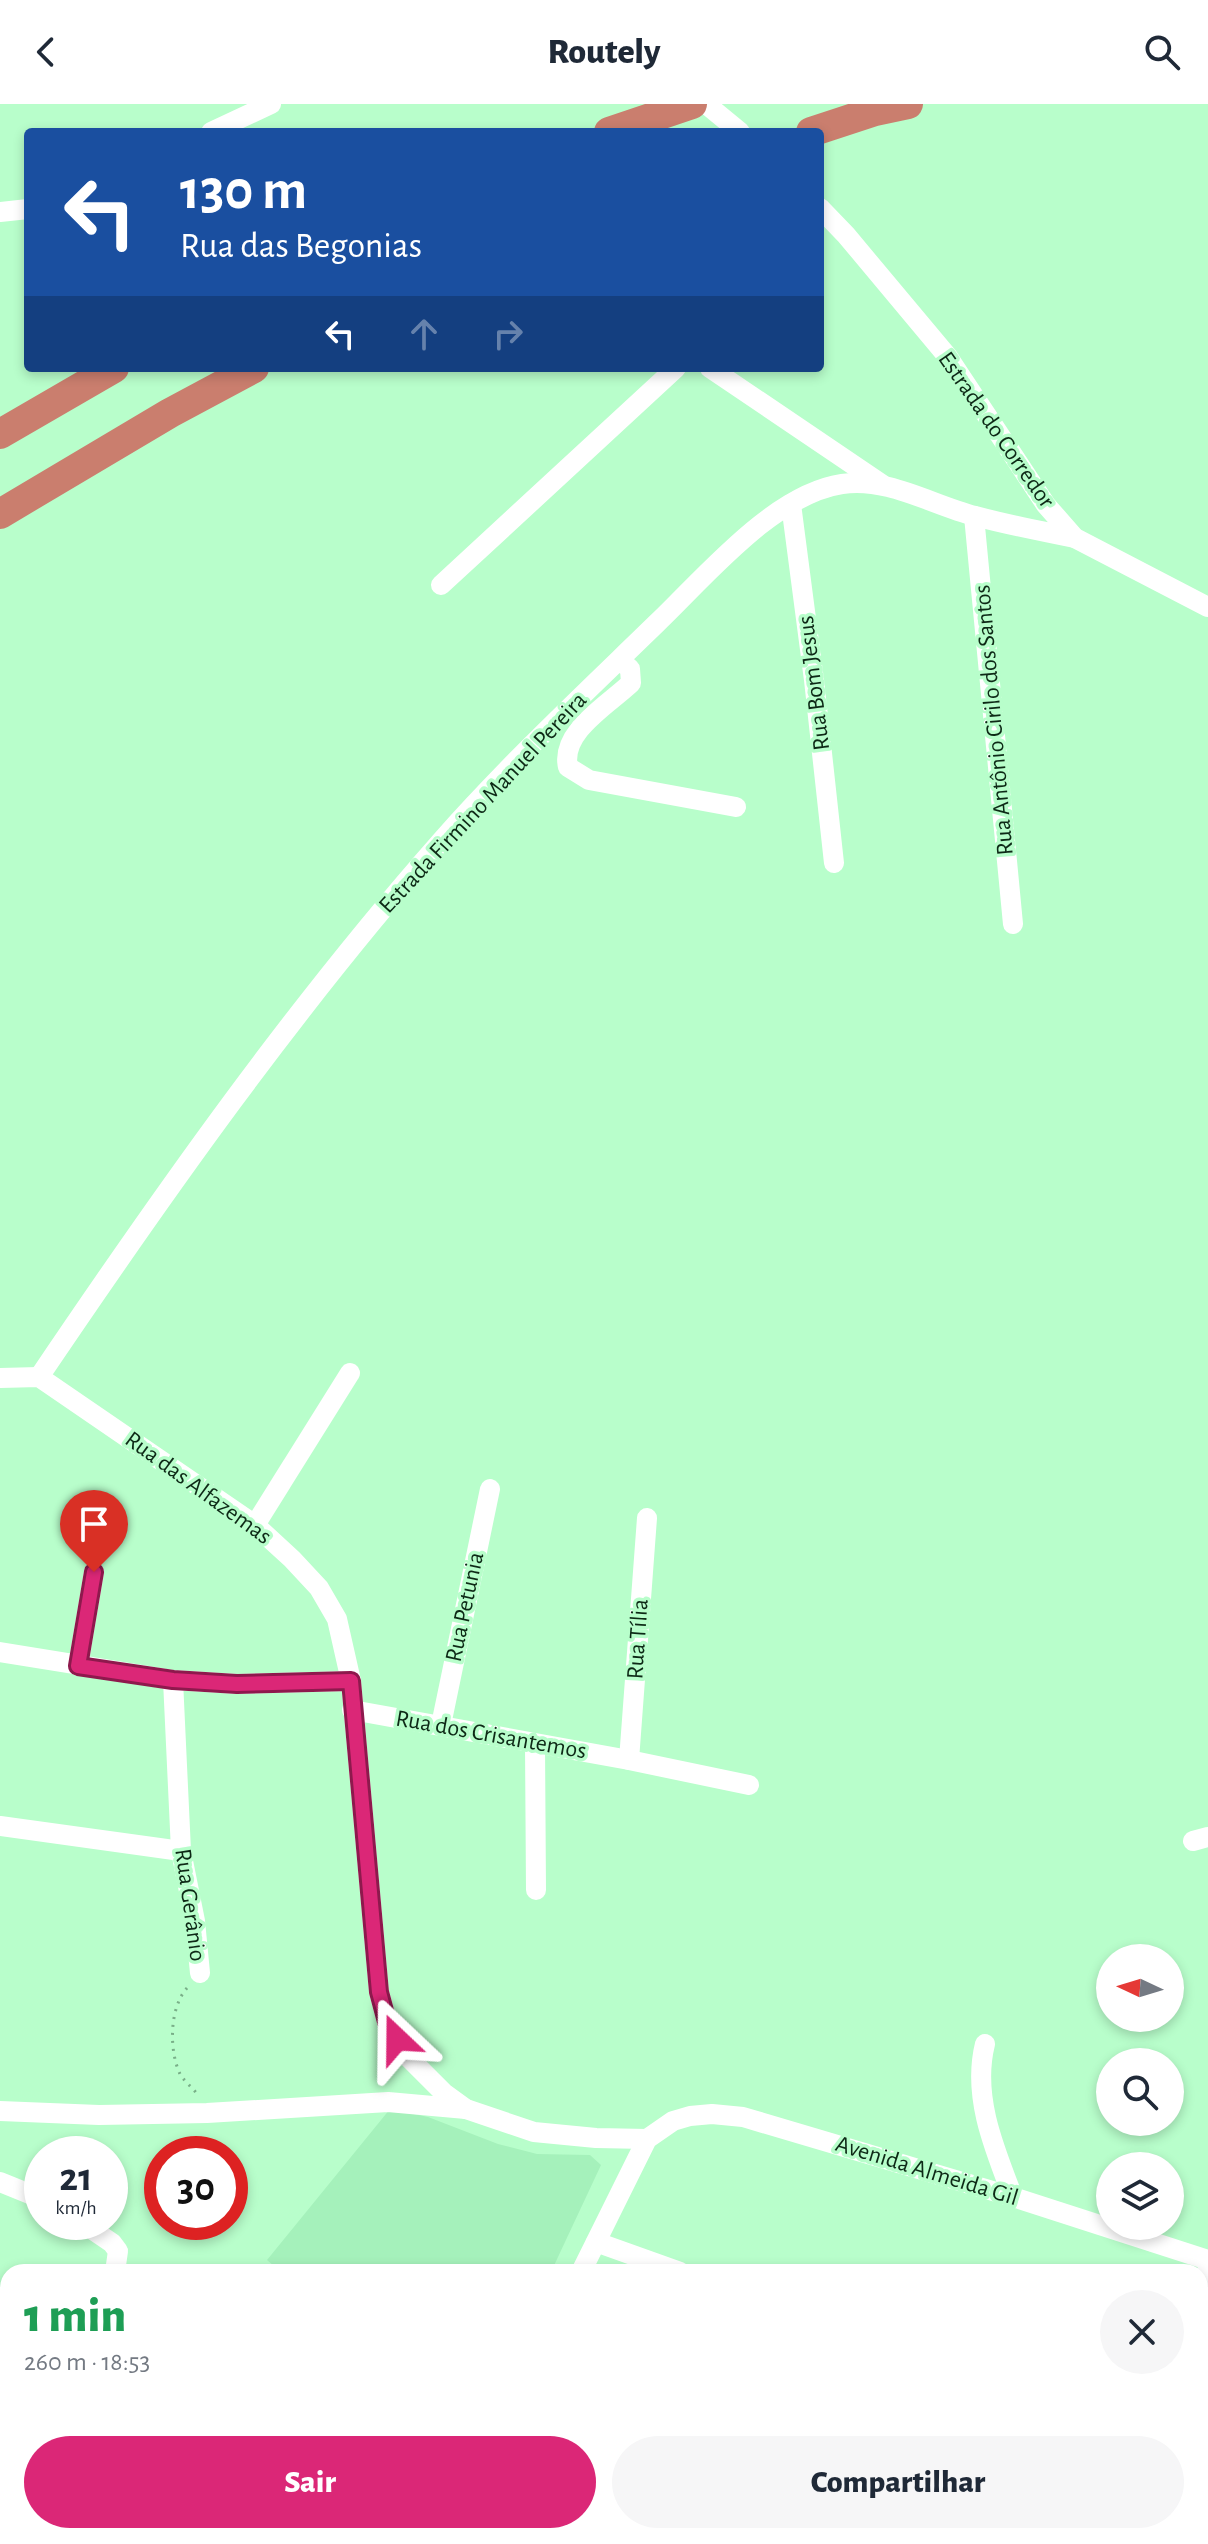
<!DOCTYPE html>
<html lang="pt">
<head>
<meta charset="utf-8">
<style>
  body { margin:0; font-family:"Alegreya Sans",sans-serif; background:#f6f6f7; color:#1f2937; height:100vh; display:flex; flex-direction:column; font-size:30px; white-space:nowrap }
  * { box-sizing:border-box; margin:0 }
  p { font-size:26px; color:#747a83 }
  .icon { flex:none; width:44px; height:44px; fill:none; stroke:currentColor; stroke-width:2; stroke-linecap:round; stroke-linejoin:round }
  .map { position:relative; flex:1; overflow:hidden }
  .drawer { position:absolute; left:0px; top:2160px; width:1208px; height:280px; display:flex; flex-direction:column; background:#fff; border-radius:24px 24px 0 0; box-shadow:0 4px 12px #0003 }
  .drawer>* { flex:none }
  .guide { position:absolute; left:24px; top:24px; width:800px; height:244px; border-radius:8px; box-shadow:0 4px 12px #0003; background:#1a4fa0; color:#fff; overflow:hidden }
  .needle { width:52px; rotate:274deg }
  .tools { position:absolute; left:1096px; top:1840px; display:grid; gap:16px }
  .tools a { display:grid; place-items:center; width:88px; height:88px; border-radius:50%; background:#fff; box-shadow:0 4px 12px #0003; font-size:40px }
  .speed { position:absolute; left:24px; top:2032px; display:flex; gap:16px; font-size:40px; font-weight:700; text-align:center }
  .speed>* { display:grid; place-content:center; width:104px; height:104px; border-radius:50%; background:#fff; box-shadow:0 4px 12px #0003; line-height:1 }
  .speed small { font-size:20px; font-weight:400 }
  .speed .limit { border:12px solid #d22; background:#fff; color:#111 }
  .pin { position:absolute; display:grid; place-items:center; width:68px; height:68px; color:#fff; margin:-82px -34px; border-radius:50% 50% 50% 0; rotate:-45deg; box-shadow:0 0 8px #0007 }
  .pin .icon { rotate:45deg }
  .me { position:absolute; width:88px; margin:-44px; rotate:337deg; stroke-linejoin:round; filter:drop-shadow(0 0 6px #0008) }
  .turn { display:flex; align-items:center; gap:28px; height:168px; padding:0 24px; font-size:36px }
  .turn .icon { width:104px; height:104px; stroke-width:2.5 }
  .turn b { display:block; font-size:56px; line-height:68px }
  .lanes { display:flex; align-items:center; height:76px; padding:0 24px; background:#0003; justify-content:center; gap:40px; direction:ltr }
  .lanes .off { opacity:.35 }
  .round { display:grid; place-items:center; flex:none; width:84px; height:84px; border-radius:42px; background:#f6f6f7 }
  .summary { display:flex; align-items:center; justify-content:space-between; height:136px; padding:0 24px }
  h1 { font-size:48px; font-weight:800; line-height:60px; color:#1e9e55 }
  .action { display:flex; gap:16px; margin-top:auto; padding:16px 24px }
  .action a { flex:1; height:92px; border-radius:48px; background:#db2777; color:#fff; font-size:32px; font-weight:800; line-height:92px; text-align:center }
  .action a+a { background:#f6f6f7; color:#1f2937 }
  header { display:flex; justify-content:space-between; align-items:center; height:104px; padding:0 24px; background:#fff; font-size:36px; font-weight:800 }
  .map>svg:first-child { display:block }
  .built { fill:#a5f1bb }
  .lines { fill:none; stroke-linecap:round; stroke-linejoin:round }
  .path { stroke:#79af88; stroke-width:3; stroke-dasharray:2 6; stroke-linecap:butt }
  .minor { stroke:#fff; stroke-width:20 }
  .highway { stroke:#ca7e6e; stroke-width:30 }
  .route-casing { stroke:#8e194d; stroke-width:20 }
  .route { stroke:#db2777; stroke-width:14 }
  .labels { text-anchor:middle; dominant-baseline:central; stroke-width:7; stroke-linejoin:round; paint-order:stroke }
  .street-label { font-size:24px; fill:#0d2916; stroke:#b8fecb }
</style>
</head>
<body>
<header><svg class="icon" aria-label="back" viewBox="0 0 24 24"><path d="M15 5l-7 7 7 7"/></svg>Routely<svg class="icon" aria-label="search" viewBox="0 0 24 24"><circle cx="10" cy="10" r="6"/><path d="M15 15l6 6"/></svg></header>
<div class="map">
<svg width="1208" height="2440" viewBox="0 0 1208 2440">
  <rect width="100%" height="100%" fill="#b8fecb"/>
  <polygon class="built" points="390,2005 428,2013 498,2040 537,2050 590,2051 601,2061 551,2168 281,2168 267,2156"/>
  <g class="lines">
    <g class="path">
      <path d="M187,1884C169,1904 169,1947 180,1970C184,1977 192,1983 197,1990"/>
      <polyline points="0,2379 8,2385"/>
      <polyline points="62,2432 71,2440"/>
    </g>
    <g class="minor">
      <polyline points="706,0 740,28"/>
      <polyline points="211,28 271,0"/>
      <polyline points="820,104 846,131 948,253 1046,401 1075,434 1208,503"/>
      <polyline points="0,108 28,105"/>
      <polyline points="710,264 883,381"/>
      <polyline points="791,400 814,576 834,759"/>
      <polyline points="974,412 1013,820"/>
      <polyline points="441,481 676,264"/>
      <path d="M620,556L630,565L631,579C608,601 560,628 568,663L589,676L736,703"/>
      <path d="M39,1273C164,1088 294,904 442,736C510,659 585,589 658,518C706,472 774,390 842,380C888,373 932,401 975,412C1008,421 1042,427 1075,434"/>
      <polyline points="0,1274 39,1273 255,1421 292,1455 319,1484 337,1515 351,1577 379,1888 387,1918 406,1951 444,1989 466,2005 534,2028 596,2034 647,2035"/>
      <polyline points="255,1421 350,1269"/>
      <polyline points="0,1548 173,1576 237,1580 351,1577"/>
      <polyline points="78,1562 94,1468"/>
      <polyline points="173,1576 181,1747 195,1817 200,1869"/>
      <polyline points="352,1606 629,1656 749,1681"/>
      <polyline points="441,1621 490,1385"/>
      <polyline points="535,1641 536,1786"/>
      <polyline points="629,1656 647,1414"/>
      <polyline points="0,1722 181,1747"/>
      <polyline points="1193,1737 1208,1733"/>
      <path d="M985,1940C972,1992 994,2044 1013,2093"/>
      <polyline points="0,2007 99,2011 207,2009 388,1998 466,2005"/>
      <polyline points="0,2078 42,2095"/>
      <polyline points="81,2118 112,2139 118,2147 115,2168"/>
      <polyline points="596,2138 680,2168"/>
      <polyline points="581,2168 647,2035 673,2017 690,2012 712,2010 743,2013 1013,2093 1208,2156"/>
      <polyline points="1200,2176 1208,2167"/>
      <polyline points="0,2298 8,2289"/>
      <polyline points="1200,2425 1208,2423"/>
      <polyline points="872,2432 895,2440"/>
      <polyline points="105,2440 113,2432"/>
      <polyline points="435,2440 440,2432"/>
      <polyline points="938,2440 948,2432"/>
      <polyline points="1155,2440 1179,2432"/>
    </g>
    <g class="highway">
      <polyline points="609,28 692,0"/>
      <polyline points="811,28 875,7 908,0"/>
      <polyline points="0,330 114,264"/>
      <polyline points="0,410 170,309 254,264"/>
    </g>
  </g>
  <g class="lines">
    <g class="route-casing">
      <polyline id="route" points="94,1468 78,1562 173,1576 237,1580 351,1577 379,1888 387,1918 397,1935"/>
    </g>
    <use href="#route" class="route"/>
  </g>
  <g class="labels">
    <g class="street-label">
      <text transform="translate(996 326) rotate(55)">Estrada do Corredor</text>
      <text transform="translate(814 579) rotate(-97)">Rua Bom Jesus</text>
      <text transform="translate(994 616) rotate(-95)">Rua Antônio Cirilo dos Santos</text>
      <text transform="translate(483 699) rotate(-47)">Estrada Firmino Manuel Pereira</text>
      <text transform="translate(198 1384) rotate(36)">Rua das Alfazemas</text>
      <text transform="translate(465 1503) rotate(-78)">Rua Petunia</text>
      <text transform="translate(638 1535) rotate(-86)">Rua Tília</text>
      <text transform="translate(491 1631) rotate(10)">Rua dos Crisantemos</text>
      <text transform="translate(190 1801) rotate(82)">Rua Gerânio</text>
      <text transform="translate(927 2067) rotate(17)">Avenida Almeida Gil</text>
    </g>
  </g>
</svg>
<div class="tools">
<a><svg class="needle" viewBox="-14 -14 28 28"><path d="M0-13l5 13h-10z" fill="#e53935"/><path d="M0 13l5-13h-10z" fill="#747a83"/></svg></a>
<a><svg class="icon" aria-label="search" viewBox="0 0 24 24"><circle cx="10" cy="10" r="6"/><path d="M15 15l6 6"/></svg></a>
<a><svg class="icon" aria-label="layers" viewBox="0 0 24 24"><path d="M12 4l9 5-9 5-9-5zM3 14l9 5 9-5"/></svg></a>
</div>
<div class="speed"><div>21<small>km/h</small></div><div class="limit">30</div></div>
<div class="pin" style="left:94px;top:1468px;background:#d93025"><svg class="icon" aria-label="arrive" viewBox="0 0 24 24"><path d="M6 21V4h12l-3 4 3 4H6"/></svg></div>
<svg class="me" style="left:397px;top:1935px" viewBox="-20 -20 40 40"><path d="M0-17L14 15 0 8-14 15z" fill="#db2777" stroke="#fff" stroke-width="4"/></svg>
<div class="guide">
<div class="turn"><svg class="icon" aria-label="left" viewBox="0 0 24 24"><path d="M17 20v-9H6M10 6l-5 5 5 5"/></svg><div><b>130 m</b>Rua das Begonias</div></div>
<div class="lanes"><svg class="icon" aria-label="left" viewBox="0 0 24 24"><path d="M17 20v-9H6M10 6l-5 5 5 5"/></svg><svg class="icon off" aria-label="ahead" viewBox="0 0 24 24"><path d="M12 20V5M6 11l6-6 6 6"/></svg><svg class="icon off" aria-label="right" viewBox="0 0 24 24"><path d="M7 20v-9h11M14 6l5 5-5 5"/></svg></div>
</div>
<section class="drawer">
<div class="summary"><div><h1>1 min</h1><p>260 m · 18:53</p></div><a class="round"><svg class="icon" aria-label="close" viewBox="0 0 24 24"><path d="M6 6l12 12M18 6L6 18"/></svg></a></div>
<div class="action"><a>Sair</a><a>Compartilhar</a></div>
</section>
</div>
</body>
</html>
